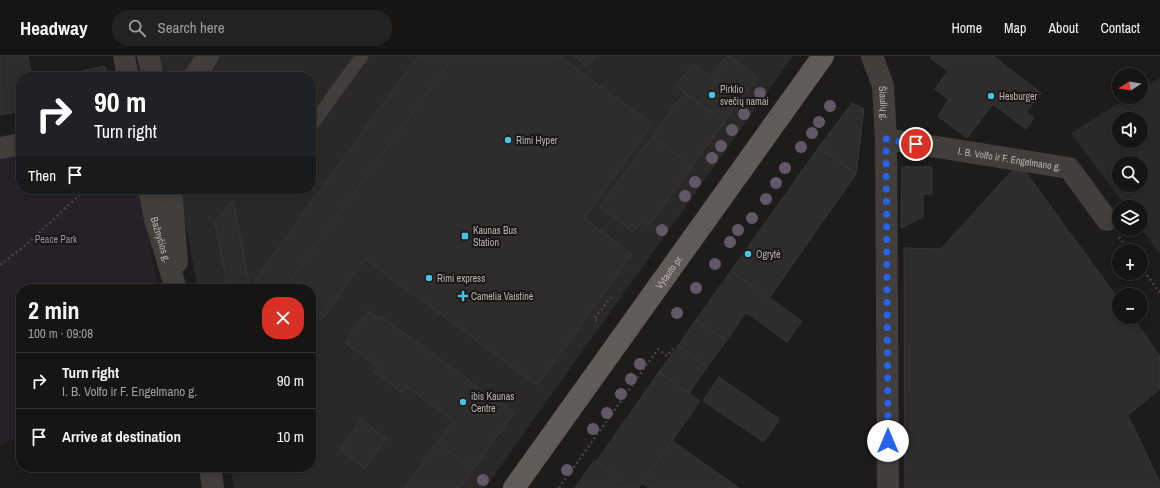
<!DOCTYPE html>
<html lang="en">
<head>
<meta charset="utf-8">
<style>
  body { margin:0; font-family:"Archivo Narrow",sans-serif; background:#232222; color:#f1f3f6; height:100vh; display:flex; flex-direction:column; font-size:15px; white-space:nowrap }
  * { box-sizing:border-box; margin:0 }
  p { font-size:13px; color:#9e9fa0 }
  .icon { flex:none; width:22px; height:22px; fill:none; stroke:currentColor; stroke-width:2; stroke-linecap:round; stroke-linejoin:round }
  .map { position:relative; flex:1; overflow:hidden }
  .side { position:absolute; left:16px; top:228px; width:300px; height:188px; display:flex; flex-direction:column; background:#161514; border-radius:16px; box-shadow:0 2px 10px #0003,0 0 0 1px #353434 }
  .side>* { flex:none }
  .guide { position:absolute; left:16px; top:16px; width:300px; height:122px; border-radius:16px; box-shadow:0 2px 10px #0003,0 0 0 1px #353434; background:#202124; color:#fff; overflow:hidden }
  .needle { width:26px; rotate:258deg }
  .tools { position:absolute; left:1112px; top:12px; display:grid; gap:8px }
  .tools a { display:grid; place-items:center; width:36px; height:36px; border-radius:50%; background:#161514; box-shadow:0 2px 10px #0003,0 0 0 1px #353434; font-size:20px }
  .pin { position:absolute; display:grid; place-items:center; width:34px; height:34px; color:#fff; margin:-17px; border:2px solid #fff; border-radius:50%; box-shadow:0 1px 4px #0007 }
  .me { position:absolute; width:44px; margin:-22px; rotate:0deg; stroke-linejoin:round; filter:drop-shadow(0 0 3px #0008) }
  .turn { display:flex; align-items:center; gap:14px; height:84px; padding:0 12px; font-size:18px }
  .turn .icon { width:52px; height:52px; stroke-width:2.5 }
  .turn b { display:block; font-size:28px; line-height:34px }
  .then { display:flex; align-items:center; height:38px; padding:0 12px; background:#0003; gap:8px; font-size:15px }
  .round { display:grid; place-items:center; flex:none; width:42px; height:42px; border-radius:16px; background:#232222 }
  .summary { display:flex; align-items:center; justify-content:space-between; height:68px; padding:0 12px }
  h1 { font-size:24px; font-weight:700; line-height:30px }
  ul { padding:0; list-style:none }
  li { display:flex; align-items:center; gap:12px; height:56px; padding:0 12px; border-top:1px solid #353434 }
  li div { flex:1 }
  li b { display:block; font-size:15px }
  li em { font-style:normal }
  header { display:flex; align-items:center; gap:24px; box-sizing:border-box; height:56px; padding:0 20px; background:#161514; border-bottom:1px solid #353434 }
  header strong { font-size:19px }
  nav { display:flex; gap:22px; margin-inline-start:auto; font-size:14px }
  .search { width:280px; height:36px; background:#232222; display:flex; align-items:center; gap:10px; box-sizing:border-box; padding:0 14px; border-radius:16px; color:#9e9fa0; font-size:15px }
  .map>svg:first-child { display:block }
  .built { fill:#2a2927; fill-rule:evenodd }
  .green { fill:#262128 }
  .building { fill:#2e2d2b; stroke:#393735 }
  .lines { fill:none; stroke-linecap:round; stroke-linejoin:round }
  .path { stroke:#494442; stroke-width:2.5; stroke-dasharray:2 3; stroke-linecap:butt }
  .service { stroke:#423e3c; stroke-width:13 }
  .minor { stroke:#423e3c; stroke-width:22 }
  .tertiary { stroke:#423e3c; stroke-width:22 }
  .primary { stroke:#615b58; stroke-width:22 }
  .tree { fill:#625767 }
  .route { stroke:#2563eb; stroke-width:7; stroke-dasharray:0 12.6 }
  .poi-dot { fill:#4ac2e6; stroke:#181716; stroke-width:1.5 }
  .labels { text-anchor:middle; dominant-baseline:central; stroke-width:4; stroke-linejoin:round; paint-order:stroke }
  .poi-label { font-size:10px; fill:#bbb2ae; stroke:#181716; text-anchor:start }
  .street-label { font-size:10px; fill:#bbb2ae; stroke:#181716 }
  .park-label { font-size:10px; fill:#9a87a5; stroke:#181716 }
</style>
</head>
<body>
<header>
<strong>Headway</strong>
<div class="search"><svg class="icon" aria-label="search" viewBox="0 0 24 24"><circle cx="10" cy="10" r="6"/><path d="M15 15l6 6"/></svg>Search here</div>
<nav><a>Home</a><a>Map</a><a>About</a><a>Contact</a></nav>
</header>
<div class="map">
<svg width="1160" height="432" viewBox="0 0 1160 432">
  <rect width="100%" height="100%" fill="#1d1c1b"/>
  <g class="built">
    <polygon points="156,0 793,0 485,432 234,432 230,411 311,411 311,233 198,233 179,133 311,133 311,21 174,21 161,12"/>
    <path d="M1160,22V198L1141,172V151H1126L1071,77L1129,41H1141V33ZM1119,63H1141V85H1119ZM1119,107H1141V129H1119Z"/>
  </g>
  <polygon class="green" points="21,96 21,133 140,133 158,233 21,233 21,380 0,389 0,100"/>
  <g class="building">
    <polygon points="0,0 28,0 31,16 24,17 25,21 21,21 21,55 0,59"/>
    <polygon points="418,0 454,0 284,233 228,233 215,167 233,144 250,231"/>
    <polygon points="454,0 559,0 652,68 584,162 632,198 537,329 365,203 322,263 311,261 311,233 284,233"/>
    <polygon points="574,0 595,0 587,10"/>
    <polygon points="727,0 730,0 757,21 741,43 711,22"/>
    <polygon points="932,0 993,0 1041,37 1026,56 1034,62 1026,73 993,48 967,82 938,60 949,44 935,33 948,15 930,2"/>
    <polygon points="693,8 741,43 724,66 676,30"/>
    <polygon points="105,10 107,21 82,21 81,15"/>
    <polygon points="684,37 724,66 692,110 652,81"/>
    <polygon points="852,47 864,53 856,118 819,91"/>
    <polygon points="652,81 692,110 648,170 642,165 633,176 600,151"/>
    <polygon points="819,91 856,118 769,242 731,215"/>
    <polygon points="1019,107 1119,244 1119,261 1132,261 1160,300 1160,333 1128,359 1160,427 1160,432 905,432 904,192 941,193"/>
    <polygon points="902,111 932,111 932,138 923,138 923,161 901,172"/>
    <polygon points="731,215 802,265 787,286 746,256 726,285 696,264"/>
    <polygon points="368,255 380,263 382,261 514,357 473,413 437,387 453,365 407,331 403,337 374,316 378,310 345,287"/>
    <polygon points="696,264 726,285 707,311 678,290"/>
    <polygon points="678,290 707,311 689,337 659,316"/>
    <polygon points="659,316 700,345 639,432 632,432 596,406"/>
    <polygon points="719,321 779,363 764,386 703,345"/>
    <polygon points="361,364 386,382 365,412 340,394"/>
    <polygon points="672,385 739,432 649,432 642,427"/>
    <polygon points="437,387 473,413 460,432 405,432"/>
    <polygon points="594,405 596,406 632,432 575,432"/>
  </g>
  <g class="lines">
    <g class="path">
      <polyline points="1119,181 1130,195"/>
      <polyline points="0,209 27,188 86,133"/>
      <polyline points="1141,211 1160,237"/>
      <polyline points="597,265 594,263 611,241"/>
      <polyline points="559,432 658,293 667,300 675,290"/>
    </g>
    <polyline class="service" points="311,70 362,0"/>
    <g class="minor">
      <path id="s1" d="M872,0L883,30L886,83L888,432"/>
      <polyline points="194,21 208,0"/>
      <path id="s2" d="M886,83L1069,112L1107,164"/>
      <polyline points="0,92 21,88"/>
    </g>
    <g class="tertiary">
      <polyline points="124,0 128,21"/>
      <polyline points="148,0 153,21"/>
      <path id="s3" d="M149,133L155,163L176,233"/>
      <polyline points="171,133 177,206"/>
      <polyline points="210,411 213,432"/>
    </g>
    <path class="primary" id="s4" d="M514,432L823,0"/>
  </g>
  <g class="tree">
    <circle cx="760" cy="37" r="6"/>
    <circle cx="830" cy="50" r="6"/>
    <circle cx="744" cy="58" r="6"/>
    <circle cx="819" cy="66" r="6"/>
    <circle cx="732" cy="74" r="6"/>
    <circle cx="812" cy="77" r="6"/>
    <circle cx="721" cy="90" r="6"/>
    <circle cx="801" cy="91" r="6"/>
    <circle cx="712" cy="102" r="6"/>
    <circle cx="785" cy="112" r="6"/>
    <circle cx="695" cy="126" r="6"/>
    <circle cx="776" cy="127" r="6"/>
    <circle cx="685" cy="140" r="6"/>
    <circle cx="766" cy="143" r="6"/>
    <circle cx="752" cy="162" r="6"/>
    <circle cx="662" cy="174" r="6"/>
    <circle cx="738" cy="174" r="6"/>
    <circle cx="730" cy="186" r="6"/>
    <circle cx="715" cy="208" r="6"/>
    <circle cx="696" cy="232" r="6"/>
    <circle cx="677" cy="257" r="6"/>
    <circle cx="640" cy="308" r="6"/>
    <circle cx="631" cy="323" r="6"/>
    <circle cx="621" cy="338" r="6"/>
    <circle cx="607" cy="357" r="6"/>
    <circle cx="593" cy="373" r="6"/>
    <circle cx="567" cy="414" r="6"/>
    <circle cx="483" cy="424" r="6"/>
  </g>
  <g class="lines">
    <polyline class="route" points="888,385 886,83 916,88"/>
  </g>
  <g class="poi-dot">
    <circle cx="712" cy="39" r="4"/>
    <circle cx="991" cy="40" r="4"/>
    <circle cx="508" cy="84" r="4"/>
    <rect x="461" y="176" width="8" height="8" rx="2"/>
    <circle cx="748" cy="198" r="4"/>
    <circle cx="429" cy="222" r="4"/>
    <path d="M461 234h4v4h4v4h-4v4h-4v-4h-4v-4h4z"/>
    <circle cx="463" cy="346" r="4"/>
  </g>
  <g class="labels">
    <g class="poi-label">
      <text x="720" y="33">Pirklio<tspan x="720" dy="12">svečių namai</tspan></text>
      <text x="999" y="40">Hesburger</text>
      <text x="516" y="84">Rimi Hyper</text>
      <text x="473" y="174">Kaunas Bus<tspan x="473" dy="12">Station</tspan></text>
      <text x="756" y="198">Ogrytė</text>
      <text x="437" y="222">Rimi express</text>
      <text x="471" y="240">Camelia Vaistinė</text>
      <text x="471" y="340">ibis Kaunas<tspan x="471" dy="12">Centre</tspan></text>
    </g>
    <g class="street-label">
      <text stroke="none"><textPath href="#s1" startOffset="49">Šiaulių g.</textPath></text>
      <text stroke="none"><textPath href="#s2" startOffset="125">I. B. Volfo ir F. Engelmano g.</textPath></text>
      <text stroke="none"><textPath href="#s3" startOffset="52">Bažnyčios g.</textPath></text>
      <text stroke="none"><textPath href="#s4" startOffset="266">Vytauto pr.</textPath></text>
    </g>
    <g class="park-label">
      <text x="56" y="183">Peace Park</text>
    </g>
  </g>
</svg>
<div class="tools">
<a><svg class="needle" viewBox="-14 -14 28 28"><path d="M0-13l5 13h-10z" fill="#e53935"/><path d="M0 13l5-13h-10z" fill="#9e9fa0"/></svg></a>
<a><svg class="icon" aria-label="sound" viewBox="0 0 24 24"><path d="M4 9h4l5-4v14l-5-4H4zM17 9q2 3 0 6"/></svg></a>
<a><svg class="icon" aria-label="search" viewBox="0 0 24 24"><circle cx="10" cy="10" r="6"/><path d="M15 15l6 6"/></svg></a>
<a><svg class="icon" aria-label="layers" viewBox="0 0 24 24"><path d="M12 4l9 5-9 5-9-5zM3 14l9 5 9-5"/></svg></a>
<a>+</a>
<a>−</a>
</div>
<div class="pin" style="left:916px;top:88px;background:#d93025"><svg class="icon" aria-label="arrive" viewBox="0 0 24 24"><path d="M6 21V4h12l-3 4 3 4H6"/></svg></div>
<svg class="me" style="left:888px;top:385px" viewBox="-20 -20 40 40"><circle r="19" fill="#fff"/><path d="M0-13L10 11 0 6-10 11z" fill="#2563eb"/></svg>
<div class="guide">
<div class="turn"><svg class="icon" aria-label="right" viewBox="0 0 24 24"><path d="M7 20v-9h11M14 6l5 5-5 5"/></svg><div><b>90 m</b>Turn right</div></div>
<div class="then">Then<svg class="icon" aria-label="arrive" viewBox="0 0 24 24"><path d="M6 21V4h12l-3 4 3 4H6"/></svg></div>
</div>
<section class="side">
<div class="summary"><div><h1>2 min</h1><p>100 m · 09:08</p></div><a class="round" style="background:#d93025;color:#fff"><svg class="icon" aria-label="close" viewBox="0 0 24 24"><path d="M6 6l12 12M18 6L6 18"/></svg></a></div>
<ul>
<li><svg class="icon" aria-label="right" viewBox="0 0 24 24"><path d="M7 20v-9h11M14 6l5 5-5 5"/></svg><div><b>Turn right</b><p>I. B. Volfo ir F. Engelmano g.</p></div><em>90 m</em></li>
<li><svg class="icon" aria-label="arrive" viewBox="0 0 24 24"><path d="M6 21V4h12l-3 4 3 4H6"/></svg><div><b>Arrive at destination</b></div><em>10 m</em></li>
</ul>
</section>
</div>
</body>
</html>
